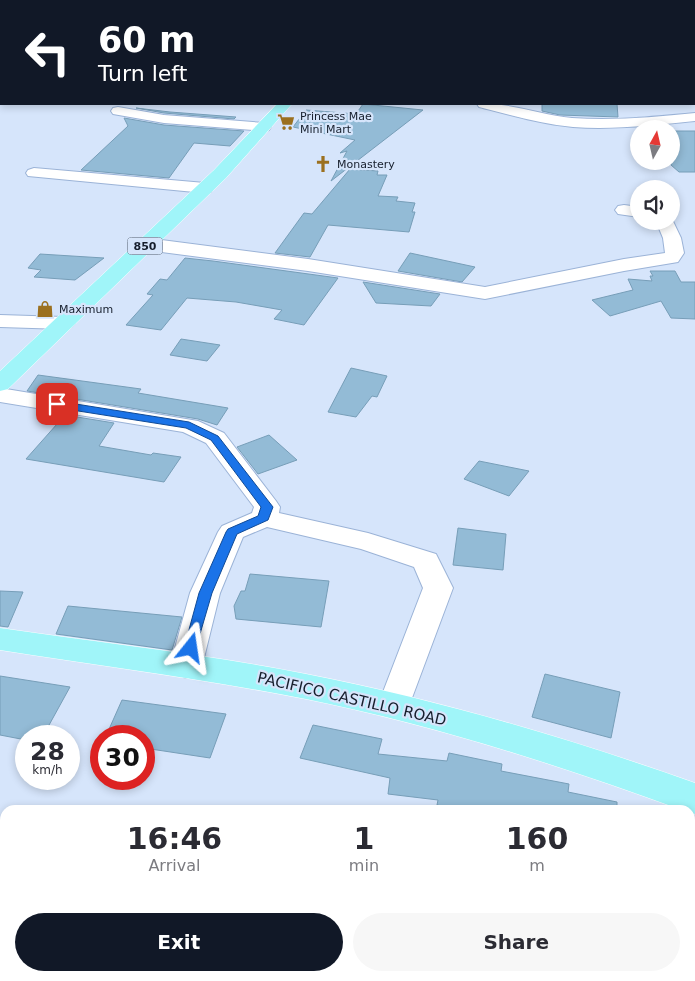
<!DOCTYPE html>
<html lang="en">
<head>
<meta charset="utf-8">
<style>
  body { margin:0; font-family:"DejaVu Sans",sans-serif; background:#f7f7f7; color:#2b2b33; height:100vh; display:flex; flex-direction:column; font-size:19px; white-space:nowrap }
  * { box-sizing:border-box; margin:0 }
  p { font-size:16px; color:#7c7c81 }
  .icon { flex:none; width:28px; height:28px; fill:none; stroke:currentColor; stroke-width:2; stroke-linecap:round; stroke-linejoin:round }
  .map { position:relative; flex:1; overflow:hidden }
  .drawer { position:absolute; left:0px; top:805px; width:695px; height:176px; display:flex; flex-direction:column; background:#fff; border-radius:15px 15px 0 0; box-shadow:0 2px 8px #0003 }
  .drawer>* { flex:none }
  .banner { position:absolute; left:0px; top:0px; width:695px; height:105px; box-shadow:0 2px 8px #0003; background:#111827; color:#fff; overflow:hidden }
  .needle { width:32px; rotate:8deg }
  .controls { position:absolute; left:630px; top:120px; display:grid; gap:10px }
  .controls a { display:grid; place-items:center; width:50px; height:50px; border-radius:50%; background:#fff; box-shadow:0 2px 8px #0003; font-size:25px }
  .speed { position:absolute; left:15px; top:725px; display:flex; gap:10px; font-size:25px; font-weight:700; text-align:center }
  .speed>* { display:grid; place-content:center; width:65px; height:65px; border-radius:50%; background:#fff; box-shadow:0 2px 8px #0003; line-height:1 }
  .speed small { font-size:12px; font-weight:400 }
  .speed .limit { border:8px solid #d22; background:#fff; color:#111 }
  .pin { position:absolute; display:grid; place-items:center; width:42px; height:42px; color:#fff; margin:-21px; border-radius:10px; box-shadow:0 2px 8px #0006 }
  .me { position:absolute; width:55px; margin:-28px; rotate:15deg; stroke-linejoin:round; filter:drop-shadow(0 0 4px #0008) }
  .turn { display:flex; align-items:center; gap:18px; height:105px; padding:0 15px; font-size:22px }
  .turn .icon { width:65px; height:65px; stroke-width:2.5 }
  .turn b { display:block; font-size:35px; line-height:42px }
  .eta { display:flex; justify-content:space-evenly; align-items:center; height:85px; text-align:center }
  .eta b { font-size:30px; font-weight:700; line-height:35px }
  .primary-button { display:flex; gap:10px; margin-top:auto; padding:10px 15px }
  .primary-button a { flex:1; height:58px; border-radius:30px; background:#111827; color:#fff; font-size:20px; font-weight:700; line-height:58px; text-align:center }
  .primary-button a+a { background:#f7f7f7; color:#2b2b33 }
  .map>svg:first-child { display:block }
  .building { fill:#93bbd6; stroke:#779eb8 }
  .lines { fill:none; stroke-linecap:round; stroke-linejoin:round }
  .minor-casing { stroke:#9bb3d7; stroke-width:2 }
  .major-casing { stroke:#fff; stroke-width:1 }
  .minor { fill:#fff; fill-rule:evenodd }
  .major { fill:#a0f5f9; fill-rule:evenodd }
  .route { fill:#1a73e8; stroke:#114b97 }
  .labels { text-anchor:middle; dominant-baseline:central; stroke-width:4.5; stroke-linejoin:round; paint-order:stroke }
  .far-poi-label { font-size:11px; fill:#161e2c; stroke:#d6e5fb; text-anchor:start }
  .shield { fill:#d6e5fb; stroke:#505a6a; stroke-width:1 }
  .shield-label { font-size:11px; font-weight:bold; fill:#161e2c }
  .near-street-label { font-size:15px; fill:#161e2c; stroke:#d6e5fb }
</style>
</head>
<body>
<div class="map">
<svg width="695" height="981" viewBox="0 0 695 981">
  <rect width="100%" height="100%" fill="#d6e5fb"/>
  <g class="building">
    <polygon points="363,104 423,110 331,181 347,151 340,153 355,140 293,127 306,110 356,114"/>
    <polygon points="542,104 617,104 618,117 560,115 542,111"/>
    <polygon points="136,108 170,112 236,117 234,119 164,113"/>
    <polygon points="124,118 164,125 244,131 230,146 194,143 169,178 81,170 128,126"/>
    <polygon points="671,131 695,131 695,172 679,172 671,165"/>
    <polygon points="350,169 378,171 377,175 387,175 378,196 398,197 396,201 415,203 412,212 415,212 409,232 328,225 310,257 275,253 304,213 312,214"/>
    <polygon points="410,253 475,267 462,282 398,271"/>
    <polygon points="40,254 104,258 75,280 34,277 41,270 28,268"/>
    <polygon points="185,258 213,261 338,278 304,325 274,319 282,310 236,302 187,298 161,330 126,325 153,295 147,294 160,279 167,280"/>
    <polygon points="650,271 675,271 681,282 695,282 695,319 671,318 661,301 610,316 592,300 633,290 628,279 652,281 650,276 653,276"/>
    <polygon points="363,282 440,294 431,306 376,303"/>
    <polygon points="181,339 220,345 207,361 170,355"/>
    <polygon points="351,368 387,376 377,397 372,396 356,417 328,412"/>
    <polygon points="38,375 141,389 138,393 228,408 217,425 198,419 27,391"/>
    <polygon points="65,415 114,423 99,446 151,455 153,453 181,457 164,482 26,459"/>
    <polygon points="269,435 297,460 258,474 237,447"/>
    <polygon points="479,461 529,471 509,496 464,479"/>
    <polygon points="458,528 506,534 503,570 453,565"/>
    <polygon points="250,574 329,581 321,627 236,619 234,606 241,591 245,591"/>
    <polygon points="0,591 23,592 8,627 0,626"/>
    <polygon points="68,606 182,617 172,650 56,634"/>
    <polygon points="545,674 620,692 611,738 532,717"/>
    <polygon points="0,676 70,687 43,736 26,736 26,740 0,735"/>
    <polygon points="122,700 226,714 210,758 144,748 144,736 106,736"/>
    <polygon points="313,725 382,739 378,754 447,761 449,753 502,764 501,771 569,784 568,792 617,802 617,810 460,810 437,805 438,800 388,794 390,778 300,758"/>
  </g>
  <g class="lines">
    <g class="minor-casing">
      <g id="minor">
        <rect x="0" y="9" width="1" height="6"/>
        <path d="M477,104C509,102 540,115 572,118C613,121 654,117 695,113V121C654,125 614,130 573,127C541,124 510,115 479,107Z"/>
        <polygon points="118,107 164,115 264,123 269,124 271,127 269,130 264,131 164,123 113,114 111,111 113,108"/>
        <polygon points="34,168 205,183 211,184 213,188 211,192 205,193 28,176 26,173 28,170"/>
        <polygon points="624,205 639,207 639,217 618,214 615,210 618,206"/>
        <polygon points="671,217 681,238 684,253 678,262 624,271 485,299 308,271 146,250 139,248 137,244 139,240 146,238 308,259 485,287 624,259 665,253 663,238 656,221 671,221"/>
        <polygon points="0,315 64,317 71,319 75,323 71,327 64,329 0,327"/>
        <polygon points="0,388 198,421 224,433 276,501 280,507 279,513 368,533 436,554 453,588 406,714 394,717 382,714 378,705 423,588 414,567 361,549 267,527 243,537 220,593 202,666 197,674 186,678 175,674 170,666 190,593 218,532 222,526 252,513 254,507 206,443 183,432 0,402"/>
      </g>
    </g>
    <g class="major-casing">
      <g id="major">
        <rect x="317" y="0" width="12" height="1"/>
        <polygon points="277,104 292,104 226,178 8,389 0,391 0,371 214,170"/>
        <path d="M0,628C102,643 205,654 306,674C439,700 568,738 695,783V814L690,813V810H682C559,765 434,725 306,699C204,679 102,666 0,650Z"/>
      </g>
    </g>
    <use href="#minor" class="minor"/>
    <use href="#major" class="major"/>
  </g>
  <polygon class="route" points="57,401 189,422 218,436 273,507 268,520 237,534 212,593 195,651 186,651 184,648 199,593 226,532 228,529 258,516 261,507 211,440 186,428 53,407 53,402"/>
  <defs>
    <g id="supermarket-bare" transform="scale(1.35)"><path d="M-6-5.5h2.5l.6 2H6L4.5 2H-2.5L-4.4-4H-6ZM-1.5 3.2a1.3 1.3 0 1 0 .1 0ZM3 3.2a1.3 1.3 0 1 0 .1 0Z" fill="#9b701f" stroke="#d6e5fb" stroke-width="2.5" paint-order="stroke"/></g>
    <g id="church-bare" transform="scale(1.35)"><path d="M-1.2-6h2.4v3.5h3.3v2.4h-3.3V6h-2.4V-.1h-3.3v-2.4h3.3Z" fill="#9b701f" stroke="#d6e5fb" stroke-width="2.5" paint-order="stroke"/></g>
    <g id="shop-bare" transform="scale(1.35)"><path d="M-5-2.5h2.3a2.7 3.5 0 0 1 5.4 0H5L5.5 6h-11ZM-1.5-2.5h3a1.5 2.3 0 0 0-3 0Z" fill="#9b701f" stroke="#d6e5fb" stroke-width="2.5" paint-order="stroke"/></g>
  </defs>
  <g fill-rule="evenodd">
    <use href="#supermarket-bare" x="286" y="122"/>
    <use href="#church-bare" x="323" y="164"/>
    <use href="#shop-bare" x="45" y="309"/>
  </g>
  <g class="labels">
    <g class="far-poi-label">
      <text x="300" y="116">Princess Mae<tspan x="300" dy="13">Mini Mart</tspan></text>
      <text x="337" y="164">Monastery</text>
      <text x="59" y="309">Maximum</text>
    </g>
    <rect class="shield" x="127.5" y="237.5" width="35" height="17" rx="4"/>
    <g class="shield-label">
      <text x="145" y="246">850</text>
    </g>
    <g class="near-street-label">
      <text transform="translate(352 699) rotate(13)">PACIFICO CASTILLO ROAD</text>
    </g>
  </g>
</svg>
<div class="controls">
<a><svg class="needle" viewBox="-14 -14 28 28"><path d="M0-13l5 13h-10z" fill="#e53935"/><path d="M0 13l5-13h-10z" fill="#7c7c81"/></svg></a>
<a><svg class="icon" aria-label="sound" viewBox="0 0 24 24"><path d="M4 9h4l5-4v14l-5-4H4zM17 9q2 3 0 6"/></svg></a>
</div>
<div class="speed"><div>28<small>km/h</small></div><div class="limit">30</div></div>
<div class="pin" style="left:57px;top:404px;background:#d93025"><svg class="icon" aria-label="arrive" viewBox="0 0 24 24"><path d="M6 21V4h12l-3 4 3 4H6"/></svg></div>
<svg class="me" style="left:191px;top:648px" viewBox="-20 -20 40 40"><path d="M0-17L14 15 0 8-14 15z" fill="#1a73e8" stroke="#fff" stroke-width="4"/></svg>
<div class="banner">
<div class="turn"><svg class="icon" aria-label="left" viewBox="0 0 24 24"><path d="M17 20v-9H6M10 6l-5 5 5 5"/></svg><div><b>60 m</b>Turn left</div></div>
</div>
<section class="drawer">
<div class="eta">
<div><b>16:46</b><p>Arrival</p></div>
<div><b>1</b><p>min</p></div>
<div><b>160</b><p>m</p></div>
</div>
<div class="primary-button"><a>Exit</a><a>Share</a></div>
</section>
</div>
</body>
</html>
